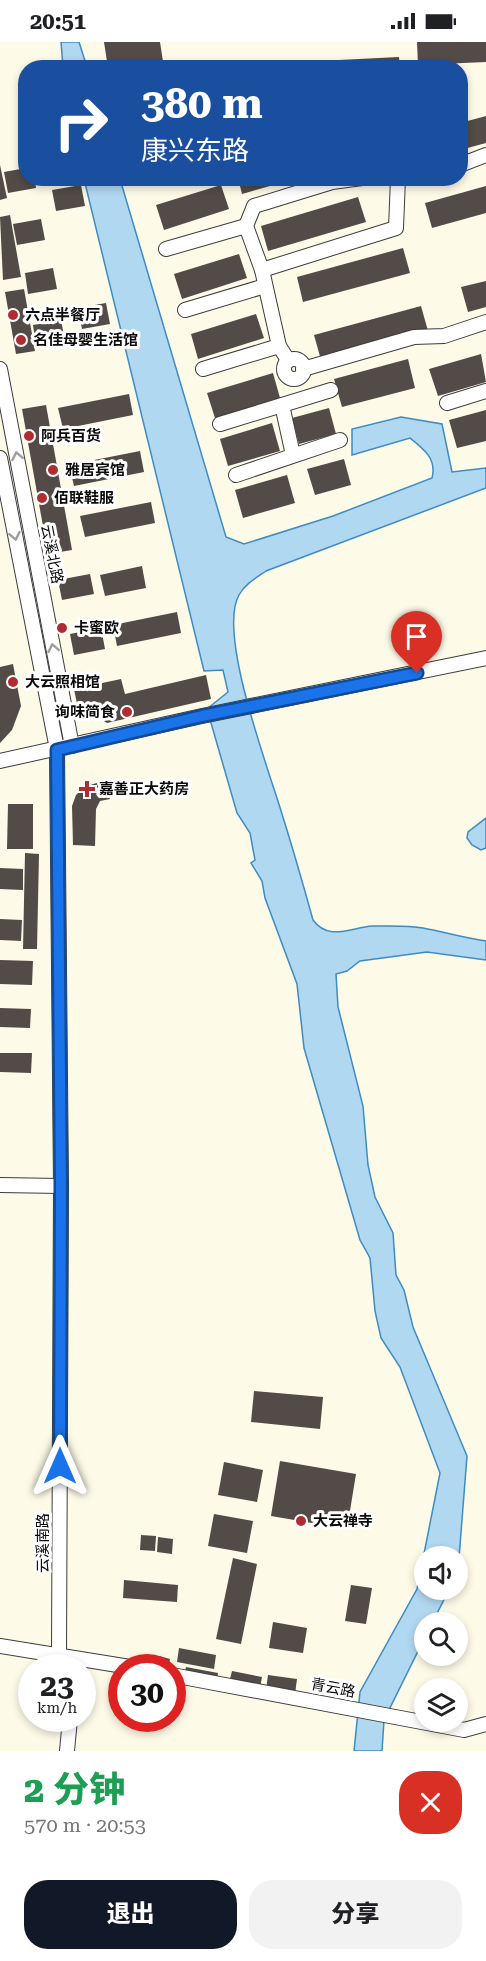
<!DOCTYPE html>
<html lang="zh">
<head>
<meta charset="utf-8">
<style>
  body { margin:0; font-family:"Roboto Serif","Noto Sans SC",serif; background:#f2f2f2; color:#202124; height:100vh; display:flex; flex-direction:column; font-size:22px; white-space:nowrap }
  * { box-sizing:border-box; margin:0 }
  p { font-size:20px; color:#757577 }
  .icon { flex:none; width:33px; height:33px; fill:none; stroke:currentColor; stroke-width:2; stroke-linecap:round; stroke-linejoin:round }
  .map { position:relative; height:1709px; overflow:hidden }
  .sheet { display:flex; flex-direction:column; background:#fff; flex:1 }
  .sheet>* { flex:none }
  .guide { position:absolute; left:18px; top:18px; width:450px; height:126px; border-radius:24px; box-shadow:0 3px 9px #0003; background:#1a4fa0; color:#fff; overflow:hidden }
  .fabs { position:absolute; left:414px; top:1504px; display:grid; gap:12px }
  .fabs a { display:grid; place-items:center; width:54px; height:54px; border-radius:50%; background:#fff; box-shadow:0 3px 9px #0003; font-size:30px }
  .speed { position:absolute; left:18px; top:1612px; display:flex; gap:12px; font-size:30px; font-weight:700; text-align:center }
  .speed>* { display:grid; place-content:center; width:78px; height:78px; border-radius:50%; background:#fff; box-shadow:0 3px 9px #0003; line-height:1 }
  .speed small { font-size:15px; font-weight:400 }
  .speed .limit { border:9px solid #d22; background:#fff; color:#111 }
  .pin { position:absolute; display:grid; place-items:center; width:51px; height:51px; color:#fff; margin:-62px -26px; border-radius:50% 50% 50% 0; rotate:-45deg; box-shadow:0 0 6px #0007 }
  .pin .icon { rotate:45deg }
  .me { position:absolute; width:66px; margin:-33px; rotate:0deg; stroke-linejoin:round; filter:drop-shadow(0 0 4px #0008) }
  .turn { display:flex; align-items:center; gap:21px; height:126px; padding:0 24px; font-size:27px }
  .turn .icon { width:78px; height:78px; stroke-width:2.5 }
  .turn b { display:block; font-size:42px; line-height:51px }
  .round { display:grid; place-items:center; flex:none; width:63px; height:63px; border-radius:24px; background:#f2f2f2 }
  .headline { display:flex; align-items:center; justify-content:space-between; height:102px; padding:0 24px }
  h1 { font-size:36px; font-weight:800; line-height:45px; color:#1e9e55 }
  .primary-button { display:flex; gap:12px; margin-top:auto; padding:12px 24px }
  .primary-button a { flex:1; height:69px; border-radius:24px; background:#111827; color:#fff; font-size:24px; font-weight:800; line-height:69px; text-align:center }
  .primary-button a+a { background:#f2f2f2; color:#202124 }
  .status { display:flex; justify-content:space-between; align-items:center; height:42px; padding:0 30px; background:#fff; direction:ltr }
  .status svg { height:16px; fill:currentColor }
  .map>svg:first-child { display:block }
  .water { fill:#b1d8f1; stroke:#3d8cc3; stroke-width:1.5 }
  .building { fill:#524b47 }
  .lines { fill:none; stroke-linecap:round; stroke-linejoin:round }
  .minor-casing { stroke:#3d3d3d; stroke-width:16 }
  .minor { stroke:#fff; stroke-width:14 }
  .oneway { stroke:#9d9d9d }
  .route-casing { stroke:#114b97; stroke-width:15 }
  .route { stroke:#1a73e8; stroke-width:10 }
  .poi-dot { fill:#af2d31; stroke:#fff; stroke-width:2 }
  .labels { text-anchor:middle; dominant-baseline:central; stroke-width:6; stroke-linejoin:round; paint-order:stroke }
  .poi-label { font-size:15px; font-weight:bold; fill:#0a0a0a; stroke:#fff; text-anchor:start }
  .street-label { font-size:15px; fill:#0a0a0a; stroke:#fff }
</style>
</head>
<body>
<div class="status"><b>20:51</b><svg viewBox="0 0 49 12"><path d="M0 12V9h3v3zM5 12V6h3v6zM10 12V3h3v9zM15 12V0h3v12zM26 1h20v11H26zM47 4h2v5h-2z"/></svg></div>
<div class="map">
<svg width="486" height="1709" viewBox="0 0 486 1709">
  <rect width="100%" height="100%" fill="#fefae8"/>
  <g class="water">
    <polygon points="61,0 79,0 87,25 63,25"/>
    <path d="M84,137H120L226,495L244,502L333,474L432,436C437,417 424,407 410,396L352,413V387L401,375L442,382L452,430L486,426V446L266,529C256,536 245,542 239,553C217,592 269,728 282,772C293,807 303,842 313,878C328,899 350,886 372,884C387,884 408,883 423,886C444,890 464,896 486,899V918L427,910L360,919L347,929L336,932L338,965L363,1064L368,1123L375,1155L393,1191L396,1233L404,1248L413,1285L467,1414L458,1529V1515H424V1548H449L432,1581H424V1597L384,1678L382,1709H354L360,1650L417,1547L440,1431L400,1325L381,1296L375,1269L370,1216L360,1198L304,1006L297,942L265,856L262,839L251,821L255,818L250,791L237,771L207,667L228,650L223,628L204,629Z"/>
    <polygon points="486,776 486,806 481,808 472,803 467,796 468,790"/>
  </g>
  <g class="building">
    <polygon points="104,0 160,0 164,26 108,26"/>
    <polygon points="417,0 486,0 486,20 418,23"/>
    <polygon points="399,15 400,26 319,26 319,19"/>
    <polygon points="289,21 290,26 267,26 267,24"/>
    <polygon points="486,74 486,101 460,108 460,81"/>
    <polygon points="0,123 7,156 0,158"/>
    <polygon points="26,126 26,136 35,136 36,146 8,151 4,130"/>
    <polygon points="238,136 295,136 295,137 242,152"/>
    <polygon points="81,143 85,164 56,169 52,148"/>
    <polygon points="221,143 229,167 164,188 156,163"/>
    <polygon points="486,144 486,171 432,186 425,161"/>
    <polygon points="358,155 366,180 268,209 261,184"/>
    <polygon points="10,173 21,235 3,238 0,175"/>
    <polygon points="41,177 45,198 17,203 13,182"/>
    <polygon points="403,206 410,231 303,260 297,235"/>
    <polygon points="239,212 247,236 182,257 174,232"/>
    <polygon points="53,226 57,247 28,252 25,231"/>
    <polygon points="486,239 486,265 468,270 461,245"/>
    <polygon points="24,247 35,309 16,312 5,250"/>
    <polygon points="106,261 110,282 82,287 78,266"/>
    <polygon points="421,264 428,289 321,318 314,293"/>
    <polygon points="256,272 264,296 198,317 191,292"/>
    <polygon points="61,278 65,299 36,304 33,283"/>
    <polygon points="481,312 486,340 438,354 429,327"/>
    <polygon points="408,317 415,346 342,365 334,337"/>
    <polygon points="273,331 280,356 215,376 207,351"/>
    <polygon points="129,352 133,373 63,387 58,366"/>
    <polygon points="46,363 72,508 48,512 22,367"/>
    <polygon points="329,366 336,392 299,402 292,376"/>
    <polygon points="486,368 486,399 457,406 449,378"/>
    <polygon points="272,381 280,409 228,424 220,397"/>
    <polygon points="140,409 144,430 74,444 69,423"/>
    <polygon points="344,417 351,443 315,453 307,427"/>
    <polygon points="287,433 295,461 243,476 235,448"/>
    <polygon points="151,460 155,481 85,495 80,474"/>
    <polygon points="142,524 146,546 105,554 100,533"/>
    <polygon points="90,532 94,552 62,558 58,538"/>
    <polygon points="177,570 181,591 117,604 113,583"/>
    <polygon points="101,586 105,607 74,613 70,592"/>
    <polygon points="13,622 21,664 12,688 0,701 0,625"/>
    <polygon points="206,633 211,657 107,681 77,662 74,647 121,637 125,652"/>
    <polygon points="106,738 110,757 100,759 96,767 95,804 73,803 72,764 76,753 84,745"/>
    <polygon points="8,762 33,762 33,807 7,807"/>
    <polygon points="25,811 39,812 37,907 23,907"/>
    <polygon points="0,826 23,827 23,848 0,847"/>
    <polygon points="0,877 22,878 21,899 0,898"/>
    <polygon points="0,918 33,919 32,943 0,942"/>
    <polygon points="0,966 31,967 30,986 0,985"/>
    <polygon points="0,1011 32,1011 31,1031 0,1030"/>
    <polygon points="254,1349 323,1355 320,1387 251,1380"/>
    <polygon points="280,1419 356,1432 347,1487 271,1474"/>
    <polygon points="224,1420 263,1428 257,1460 218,1453"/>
    <polygon points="214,1472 253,1479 247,1511 208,1504"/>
    <polygon points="141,1493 156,1494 155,1509 140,1508"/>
    <polygon points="158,1495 173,1497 172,1512 157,1510"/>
    <polygon points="233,1516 257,1522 241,1602 216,1597"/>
    <polygon points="124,1538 178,1543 177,1560 123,1556"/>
    <polygon points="351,1543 372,1546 366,1582 345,1579"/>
    <polygon points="273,1580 307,1586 303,1611 269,1606"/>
    <polygon points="179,1606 216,1613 214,1627 177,1620"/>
    <polygon points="159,1614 170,1617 168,1626 156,1626"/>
    <polygon points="138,1615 152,1617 151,1626 137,1624"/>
    <polygon points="186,1625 218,1631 217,1639 184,1633"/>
    <polygon points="232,1629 262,1635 260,1646 229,1641"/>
    <polygon points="268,1633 297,1637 295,1652 266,1648"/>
  </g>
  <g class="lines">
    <g class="minor-casing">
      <g id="minor">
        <polyline points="460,123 486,113"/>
        <polyline points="166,207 246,184"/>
        <polyline points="262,228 396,186 398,136"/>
        <polyline points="185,268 265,244"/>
        <circle cx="294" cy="327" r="10"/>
        <polyline points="288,318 279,304 262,228 246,184 254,164 332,140 362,136"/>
        <polyline points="0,327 72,704"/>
        <polyline points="203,327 279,304"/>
        <polyline points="303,327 414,295 444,294 486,280"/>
        <polyline points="447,361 486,349"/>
        <polyline points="282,363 293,413"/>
        <polyline points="220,382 331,348"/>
        <polyline points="0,416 57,707 61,1144 59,1611"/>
        <polyline points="236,433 340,398"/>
        <polyline points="0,719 202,674 486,616"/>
        <polyline points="0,1143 61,1144"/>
        <polyline points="0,1604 136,1626"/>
        <polyline points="172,1633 464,1688 486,1682"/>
        <polyline points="67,1709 70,1677"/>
      </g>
    </g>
    <use href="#minor" class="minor"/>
  </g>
  <defs><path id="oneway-chevron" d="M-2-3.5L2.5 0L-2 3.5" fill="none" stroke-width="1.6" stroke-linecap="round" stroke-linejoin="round" transform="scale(1.5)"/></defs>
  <g class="oneway">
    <use href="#oneway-chevron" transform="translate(17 414) rotate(-101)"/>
    <use href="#oneway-chevron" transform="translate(15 494) rotate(79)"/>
    <use href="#oneway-chevron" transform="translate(53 606) rotate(-101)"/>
  </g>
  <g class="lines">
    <g class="route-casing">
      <polyline id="route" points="60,1424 61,1144 57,708 202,674 417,631"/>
    </g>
    <use href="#route" class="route"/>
  </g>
  <g class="poi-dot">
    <circle cx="13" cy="273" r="6"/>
    <circle cx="21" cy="298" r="6"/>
    <circle cx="29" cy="394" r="6"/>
    <circle cx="53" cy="428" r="6"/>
    <circle cx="42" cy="456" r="6"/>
    <circle cx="62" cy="586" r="6"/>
    <circle cx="13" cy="640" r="6"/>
    <circle cx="127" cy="670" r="6"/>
    <path d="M84 738h6v6h6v6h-6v6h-6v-6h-6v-6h6z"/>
    <circle cx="301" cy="1479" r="6"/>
  </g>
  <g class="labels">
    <g class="poi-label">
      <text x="25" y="273">六点半餐厅</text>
      <text x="33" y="298">名佳母婴生活馆</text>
      <text x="41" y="394">阿兵百货</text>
      <text x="65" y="428">雅居宾馆</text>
      <text x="54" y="456">佰联鞋服</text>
      <text x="74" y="586">卡蜜欧</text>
      <text x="25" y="640">大云照相馆</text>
      <text x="115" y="670" text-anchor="end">询味简食</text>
      <text x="99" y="747">嘉善正大药房</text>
      <text x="313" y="1479">大云禅寺</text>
    </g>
    <g class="street-label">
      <text transform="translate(52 512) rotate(79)">云溪北路</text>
      <text transform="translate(43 1501) rotate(-90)">云溪南路</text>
      <text transform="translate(333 1646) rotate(11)">青云路</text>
    </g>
  </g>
</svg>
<div class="fabs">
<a><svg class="icon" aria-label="sound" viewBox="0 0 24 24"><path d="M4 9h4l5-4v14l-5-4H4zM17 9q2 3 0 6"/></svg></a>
<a><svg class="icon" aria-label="search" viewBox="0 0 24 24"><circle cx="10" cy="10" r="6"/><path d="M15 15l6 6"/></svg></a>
<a><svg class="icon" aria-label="layers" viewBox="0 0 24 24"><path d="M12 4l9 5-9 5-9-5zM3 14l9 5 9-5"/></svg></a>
</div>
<div class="speed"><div>23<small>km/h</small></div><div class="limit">30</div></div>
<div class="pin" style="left:417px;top:631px;background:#d93025"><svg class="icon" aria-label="arrive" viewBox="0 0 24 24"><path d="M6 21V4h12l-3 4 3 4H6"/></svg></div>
<svg class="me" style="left:60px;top:1424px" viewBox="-20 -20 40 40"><path d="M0-17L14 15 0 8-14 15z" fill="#1a73e8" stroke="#fff" stroke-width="4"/></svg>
<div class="guide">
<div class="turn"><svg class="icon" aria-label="right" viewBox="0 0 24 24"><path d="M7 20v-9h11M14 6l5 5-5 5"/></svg><div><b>380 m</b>康兴东路</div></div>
</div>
</div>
<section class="sheet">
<div class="headline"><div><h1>2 分钟</h1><p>570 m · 20:53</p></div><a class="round" style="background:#d93025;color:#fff"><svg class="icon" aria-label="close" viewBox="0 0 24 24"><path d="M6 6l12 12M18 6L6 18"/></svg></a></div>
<div class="primary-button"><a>退出</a><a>分享</a></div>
</section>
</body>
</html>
